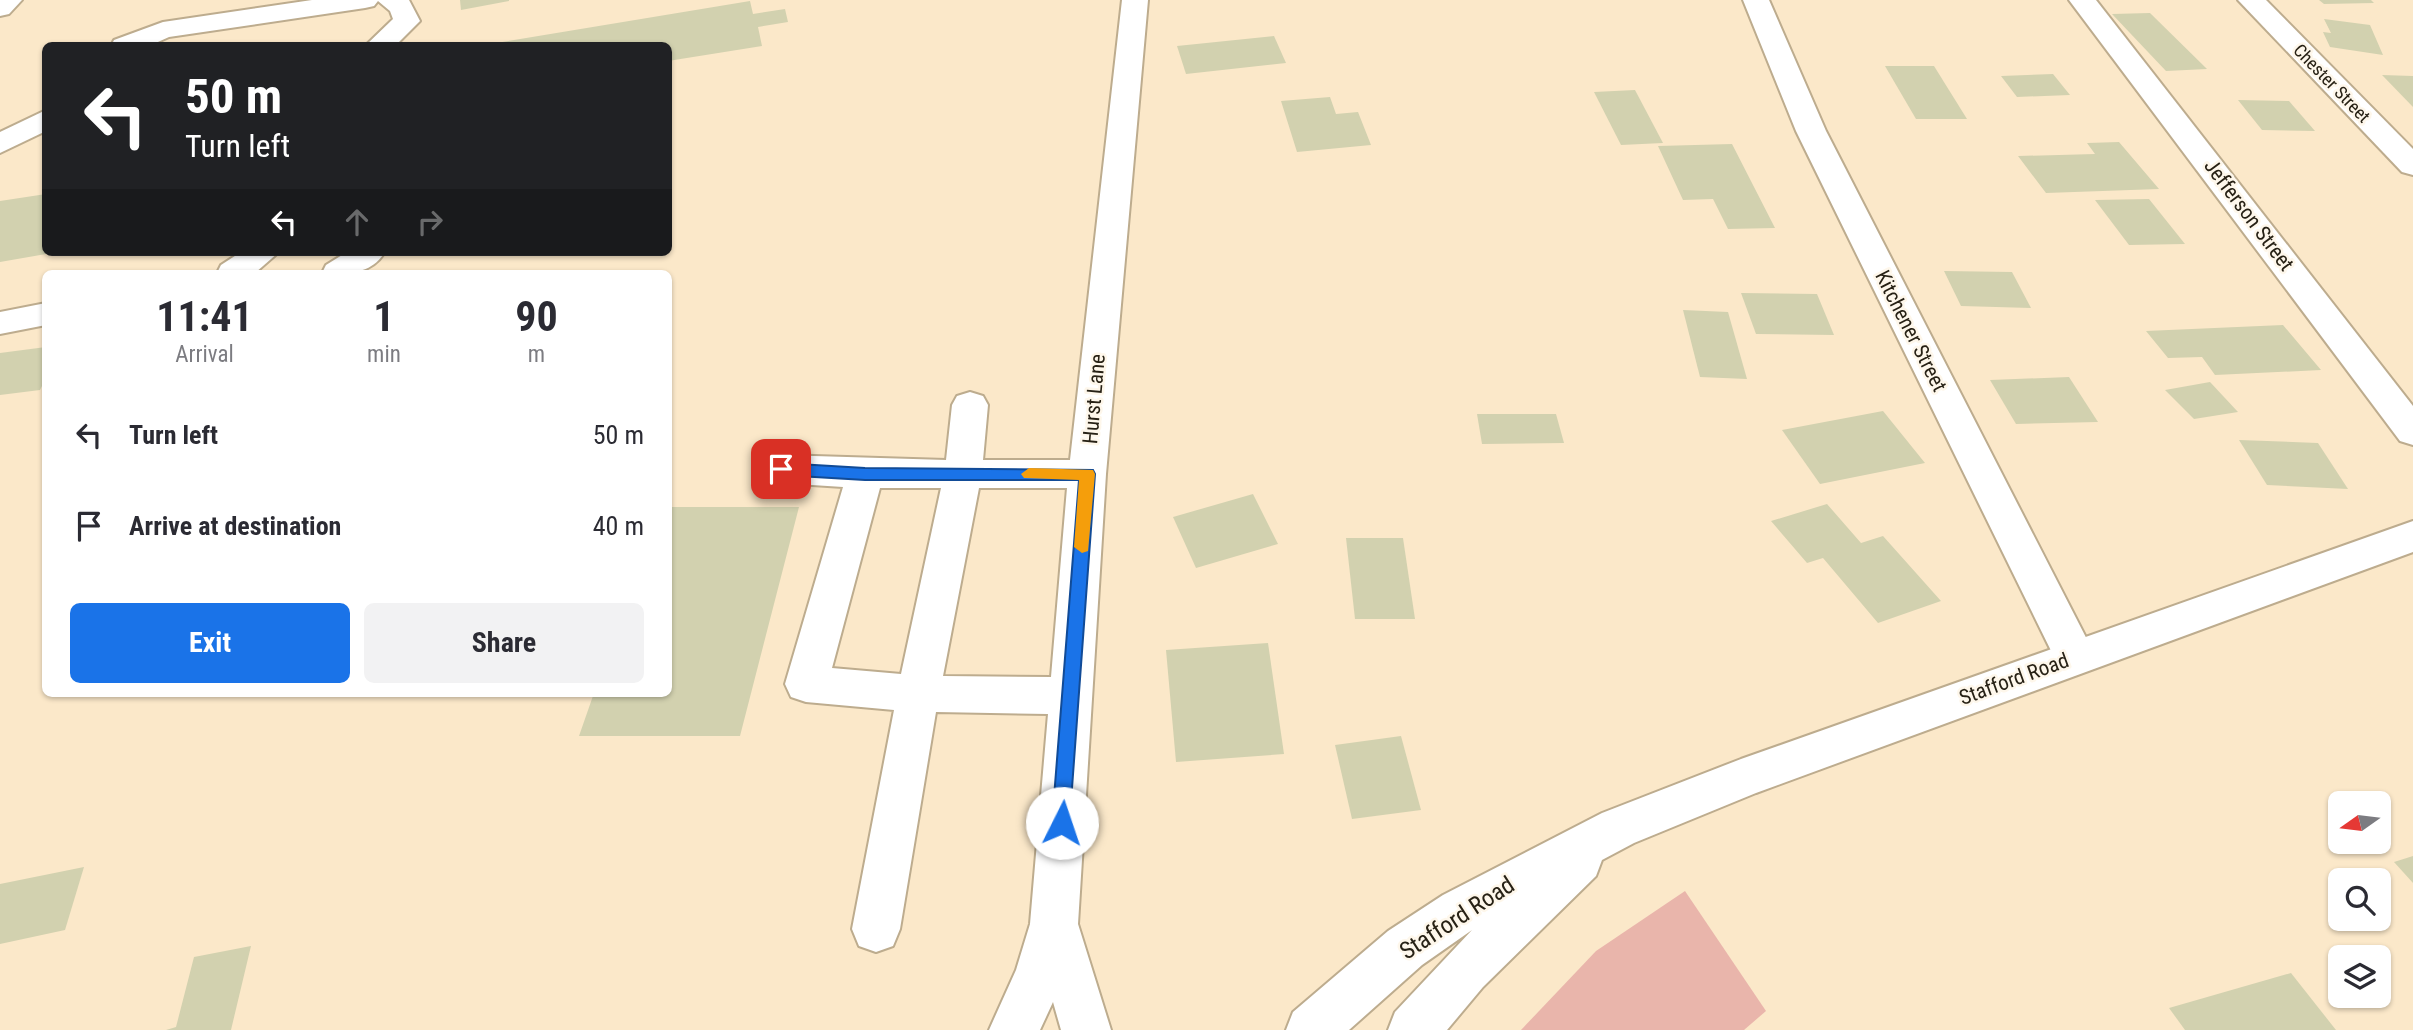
<!DOCTYPE html>
<html lang="en">
<head>
<meta charset="utf-8">
<style>
  body { margin:0; font-family:"Roboto Condensed",sans-serif; background:#f2f2f3; color:#2b2b33; height:100vh; display:flex; flex-direction:column; font-size:26px; white-space:nowrap }
  * { box-sizing:border-box; margin:0 }
  p { font-size:23px; color:#7c7c81 }
  .icon { flex:none; width:38px; height:38px; fill:none; stroke:currentColor; stroke-width:2; stroke-linecap:round; stroke-linejoin:round }
  .map { position:relative; flex:1; overflow:hidden }
  .drawer { position:absolute; left:42px; top:270px; width:630px; height:427px; display:flex; flex-direction:column; background:#fff; border-radius:10px; box-shadow:0 2px 5px #0004 }
  .drawer>* { flex:none }
  .hud { position:absolute; left:42px; top:42px; width:630px; height:214px; border-radius:10px; box-shadow:0 2px 5px #0004; background:#202124; color:#fff; overflow:hidden }
  .needle { width:46px; rotate:256deg }
  .buttons { position:absolute; left:2328px; top:791px; display:grid; gap:14px }
  .buttons a { display:grid; place-items:center; width:63px; height:63px; border-radius:10px; background:#fff; box-shadow:0 2px 5px #0004; font-size:35px }
  .pin { position:absolute; display:grid; place-items:center; width:60px; height:60px; color:#fff; margin:-30px; border-radius:14px; box-shadow:0 4px 10px #0006 }
  .me { position:absolute; width:77px; margin:-38px; rotate:4deg; stroke-linejoin:round; filter:drop-shadow(0 0 5px #0008) }
  .turn { display:flex; align-items:center; gap:24px; height:147px; padding:0 28px; font-size:32px }
  .turn .icon { width:91px; height:91px; stroke-width:2.5 }
  .turn b { display:block; font-size:49px; line-height:60px }
  .lanes { display:flex; align-items:center; height:66px; padding:0 28px; background:#0003; justify-content:center; gap:35px; direction:ltr }
  .lanes .off { opacity:.35 }
  .eta { display:flex; justify-content:space-evenly; align-items:center; height:119px; text-align:center }
  .eta b { font-size:42px; font-weight:700; line-height:49px }
  .button { display:flex; gap:14px; margin-top:auto; padding:14px 28px }
  .button a { flex:1; height:80px; border-radius:10px; background:#1a73e8; color:#fff; font-size:28px; font-weight:700; line-height:80px; text-align:center }
  .button a+a { background:#f2f2f3; color:#2b2b33 }
  ul { padding:0; list-style:none }
  li { display:flex; align-items:center; gap:21px; height:91px; padding:0 28px }
  li div { flex:1 }
  li b { display:block; font-size:26px }
  li em { font-style:normal }
  .map>svg:first-child { display:block }
  .green { fill:#e9b5ab }
  .building { fill:#d2d1af }
  .lines { fill:none; stroke-linecap:round; stroke-linejoin:round }
  .minor-casing { stroke:#bdac8e; stroke-width:4 }
  .major-casing { stroke:#bdac8e; stroke-width:4 }
  .minor { fill:#fff; fill-rule:evenodd }
  .major { fill:#fff; fill-rule:evenodd }
  .route { fill:#1a73e8; stroke:#114b97; stroke-width:2 }
  .slow { fill:#f59e0b }
  .labels { text-anchor:middle; dominant-baseline:central; stroke-width:5; stroke-linejoin:round; paint-order:stroke }
  .far-street-label { font-size:18px; fill:#272115; stroke:#fef7eb }
  .street-label { font-size:21px; fill:#272115; stroke:#fef7eb }
  .near-street-label { font-size:24px; fill:#272115; stroke:#fef7eb }
</style>
</head>
<body>
<div class="map">
<svg width="2413" height="1030" viewBox="0 0 2413 1030">
  <rect width="100%" height="100%" fill="#fbe8c9"/>
  <polygon class="green" points="1685,891 1766,1011 1744,1030 1521,1030 1596,951"/>
  <g class="building">
    <polygon points="460,0 509,0 509,1 461,10"/>
    <polygon points="2319,0 2371,0 2374,3 2324,4"/>
    <polygon points="750,1 753,14 785,9 788,22 758,27 762,46 668,61 668,46 478,46"/>
    <polygon points="2150,13 2207,69 2166,71 2112,14"/>
    <polygon points="2324,19 2370,25 2383,55 2330,47 2323,32 2331,33"/>
    <polygon points="1274,36 1286,63 1186,74 1177,46"/>
    <polygon points="1885,66 1934,66 1967,119 1916,119"/>
    <polygon points="2053,74 2070,95 2017,97 2001,76"/>
    <polygon points="2382,75 2413,76 2413,107"/>
    <polygon points="1635,90 1663,143 1621,145 1594,92"/>
    <polygon points="1330,97 1336,114 1358,112 1371,145 1297,152 1281,101"/>
    <polygon points="2238,100 2289,101 2315,131 2262,130"/>
    <polygon points="2119,142 2159,189 2046,193 2018,156 2095,154 2087,143"/>
    <polygon points="1732,144 1775,228 1728,229 1713,199 1683,200 1658,146"/>
    <polygon points="46,194 46,254 0,262 0,201"/>
    <polygon points="2149,199 2185,244 2129,245 2095,200"/>
    <polygon points="1944,271 2012,272 2031,308 1961,306"/>
    <polygon points="1741,293 1817,294 1834,335 1756,334"/>
    <polygon points="1683,310 1728,312 1747,379 1700,377"/>
    <polygon points="2283,325 2321,370 2215,375 2202,357 2168,358 2146,331"/>
    <polygon points="46,347 46,378 40,390 0,395 0,353"/>
    <polygon points="2069,377 2098,422 2016,424 1990,380"/>
    <polygon points="2210,382 2238,412 2194,419 2165,390"/>
    <polygon points="1883,411 1925,463 1820,484 1782,430"/>
    <polygon points="1477,414 1556,414 1564,443 1482,444"/>
    <polygon points="2239,440 2318,443 2348,489 2267,485"/>
    <polygon points="1253,494 1278,544 1196,568 1173,517"/>
    <polygon points="1827,504 1861,543 1883,536 1941,601 1878,623 1823,558 1807,563 1771,521"/>
    <polygon points="668,507 799,507 740,736 579,736 594,693 668,693"/>
    <polygon points="1346,538 1403,538 1415,619 1355,619"/>
    <polygon points="1268,643 1284,754 1176,762 1166,650"/>
    <polygon points="1401,736 1421,810 1352,819 1335,745"/>
    <polygon points="2413,856 2413,883 2394,862"/>
    <polygon points="84,867 65,930 0,944 0,884"/>
    <polygon points="251,946 231,1030 166,1030 176,1027 194,957"/>
    <polygon points="2291,973 2336,1030 2185,1030 2169,1008"/>
  </g>
  <g class="lines">
    <g class="minor-casing">
      <g id="minor">
        <polygon points="0,0 22,0 9,14 0,16"/>
        <polygon points="312,0 409,0 420,21 395,46 365,46 393,19 390,11 378,1 374,6 365,8 169,37 149,46 111,46 114,40 163,22"/>
        <path d="M1122,0H1148L1106,474L1078,924L1111,1030H1061L1053,1002L1040,1030H989L1016,970L1030,924L1048,714L936,712L900,929L893,946L876,952L859,946L852,929L894,710L806,702L791,697L785,684L843,487L781,483L768,479L762,469L768,459L781,455L946,460L952,405L957,396L970,392L983,396L988,405L983,460H1070ZM880,488H941L901,674L832,668ZM979,488H1067L1051,677L943,676Z"/>
        <polygon points="1743,0 1769,0 1826,131 2096,657 2090,669 2075,674 2060,669 1796,131"/>
        <polygon points="2069,0 2096,0 2413,406 2413,445 2400,441"/>
        <polygon points="2238,0 2266,0 2413,149 2413,175 2402,172"/>
        <polygon points="46,110 46,131 0,153 0,132"/>
        <polygon points="241,252 279,252 255,273 217,273 221,265"/>
        <path d="M347,252H385C370,276 347,273 322,273L326,265Z"/>
        <polygon points="46,303 46,325 0,334 0,312"/>
      </g>
    </g>
    <g class="major-casing">
      <polygon id="major" points="2413,521 2413,552 1756,793 1634,843 1602,860 1596,876 1483,987 1447,1030 1388,1030 1395,1012 1472,930 1422,965 1349,1030 1286,1030 1293,1012 1388,931 1443,895 1602,813 1741,759"/>
    </g>
    <use href="#minor" class="minor"/>
    <use href="#major" class="major"/>
  </g>
  <polygon class="route" points="781,463 865,468 1093,470 1095,474 1069,829 1062,831 1055,829 1052,823 1079,480 865,480 781,475 773,469"/>
  <polygon class="slow" points="1029,468 1093,470 1095,474 1088,551 1082,553 1074,547 1079,480 1024,478 1021,474"/>
  <g class="labels">
    <g class="far-street-label">
      <text transform="translate(2332 83) rotate(46)">Chester Street</text>
    </g>
    <g class="street-label">
      <text transform="translate(2249 215) rotate(53)">Jefferson Street</text>
      <text transform="translate(1911 331) rotate(63)">Kitchener Street</text>
      <text transform="translate(1094 399) rotate(-85)">Hurst Lane</text>
      <text transform="translate(2014 679) rotate(-20)">Stafford Road</text>
    </g>
    <g class="near-street-label">
      <text transform="translate(1457 918) rotate(-33)">Stafford Road</text>
    </g>
  </g>
</svg>
<div class="buttons">
<a><svg class="needle" viewBox="-14 -14 28 28"><path d="M0-13l5 13h-10z" fill="#e53935"/><path d="M0 13l5-13h-10z" fill="#7c7c81"/></svg></a>
<a><svg class="icon" aria-label="search" viewBox="0 0 24 24"><circle cx="10" cy="10" r="6"/><path d="M15 15l6 6"/></svg></a>
<a><svg class="icon" aria-label="layers" viewBox="0 0 24 24"><path d="M12 4l9 5-9 5-9-5zM3 14l9 5 9-5"/></svg></a>
</div>
<div class="pin" style="left:781px;top:469px;background:#d93025"><svg class="icon" aria-label="arrive" viewBox="0 0 24 24"><path d="M6 21V4h12l-3 4 3 4H6"/></svg></div>
<svg class="me" style="left:1062px;top:823px" viewBox="-20 -20 40 40"><circle r="19" fill="#fff"/><path d="M0-13L10 11 0 6-10 11z" fill="#1a73e8"/></svg>
<div class="hud">
<div class="turn"><svg class="icon" aria-label="left" viewBox="0 0 24 24"><path d="M17 20v-9H6M10 6l-5 5 5 5"/></svg><div><b>50 m</b>Turn left</div></div>
<div class="lanes"><svg class="icon" aria-label="left" viewBox="0 0 24 24"><path d="M17 20v-9H6M10 6l-5 5 5 5"/></svg><svg class="icon off" aria-label="ahead" viewBox="0 0 24 24"><path d="M12 20V5M6 11l6-6 6 6"/></svg><svg class="icon off" aria-label="right" viewBox="0 0 24 24"><path d="M7 20v-9h11M14 6l5 5-5 5"/></svg></div>
</div>
<section class="drawer">
<div class="eta">
<div><b>11:41</b><p>Arrival</p></div>
<div><b>1</b><p>min</p></div>
<div><b>90</b><p>m</p></div>
</div>
<ul>
<li><svg class="icon" aria-label="left" viewBox="0 0 24 24"><path d="M17 20v-9H6M10 6l-5 5 5 5"/></svg><div><b>Turn left</b></div><em>50 m</em></li>
<li><svg class="icon" aria-label="arrive" viewBox="0 0 24 24"><path d="M6 21V4h12l-3 4 3 4H6"/></svg><div><b>Arrive at destination</b></div><em>40 m</em></li>
</ul>
<div class="button"><a>Exit</a><a>Share</a></div>
</section>
</div>
</body>
</html>
